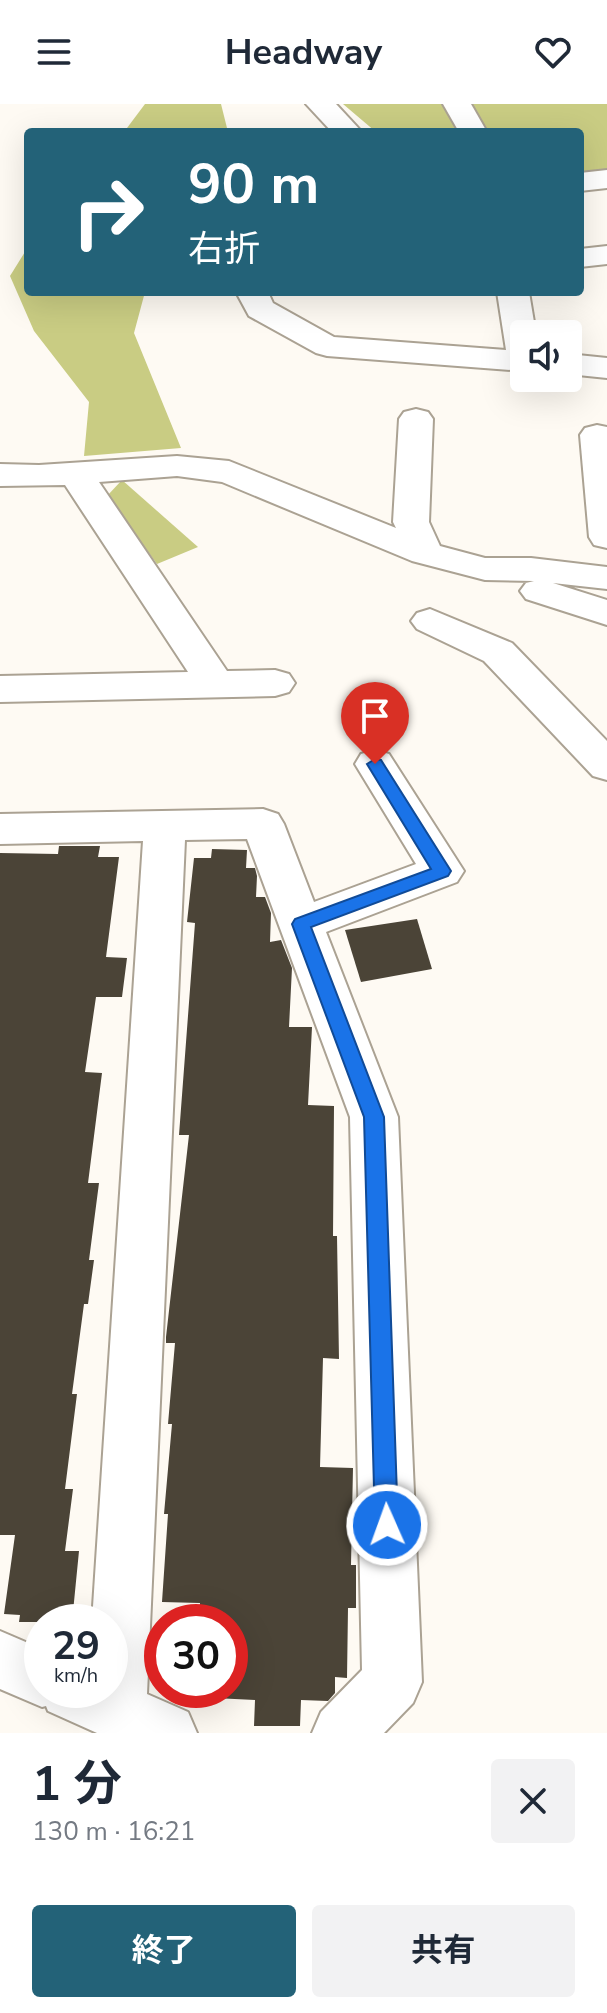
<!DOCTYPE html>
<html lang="ja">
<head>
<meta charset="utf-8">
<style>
  body { margin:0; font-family:"Nunito Sans","Noto Sans JP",sans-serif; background:#f2f2f3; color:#1f2937; height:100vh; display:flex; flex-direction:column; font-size:30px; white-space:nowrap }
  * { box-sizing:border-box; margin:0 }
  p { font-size:26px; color:#747a83 }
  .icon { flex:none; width:44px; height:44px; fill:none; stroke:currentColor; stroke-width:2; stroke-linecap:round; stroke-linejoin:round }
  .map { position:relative; height:1629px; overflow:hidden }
  .sheet { display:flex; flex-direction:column; background:#fff; flex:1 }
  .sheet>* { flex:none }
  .banner { position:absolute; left:24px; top:24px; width:560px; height:168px; border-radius:8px; box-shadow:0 8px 32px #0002; background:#236278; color:#fff; overflow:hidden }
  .fabs { position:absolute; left:510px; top:216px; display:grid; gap:16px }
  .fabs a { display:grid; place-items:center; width:72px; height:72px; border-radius:8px; background:#fff; box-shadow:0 8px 32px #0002; font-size:40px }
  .speed { position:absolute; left:24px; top:1500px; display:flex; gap:16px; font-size:40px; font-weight:700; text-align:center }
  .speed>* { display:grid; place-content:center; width:104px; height:104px; border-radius:50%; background:#fff; box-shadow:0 8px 32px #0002; line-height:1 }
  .speed small { font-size:20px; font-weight:400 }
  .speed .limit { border:12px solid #d22; background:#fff; color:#111 }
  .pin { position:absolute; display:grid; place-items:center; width:68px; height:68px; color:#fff; margin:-82px -34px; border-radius:50% 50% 50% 0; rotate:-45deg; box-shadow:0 0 8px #0007 }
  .pin .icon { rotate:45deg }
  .me { position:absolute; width:88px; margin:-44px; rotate:358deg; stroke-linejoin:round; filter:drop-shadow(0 0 6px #0008) }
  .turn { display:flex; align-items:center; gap:28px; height:168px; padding:0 32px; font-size:36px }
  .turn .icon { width:104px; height:104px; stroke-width:2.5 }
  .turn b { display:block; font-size:56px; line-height:68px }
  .round { display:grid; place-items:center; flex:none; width:84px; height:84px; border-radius:8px; background:#f2f2f3 }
  .summary { display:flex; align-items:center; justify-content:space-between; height:136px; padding:0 32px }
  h1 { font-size:48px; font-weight:700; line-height:60px }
  .primary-button { display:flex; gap:16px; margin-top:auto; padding:16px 32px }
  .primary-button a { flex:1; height:92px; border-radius:8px; background:#236278; color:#fff; font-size:32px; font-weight:700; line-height:92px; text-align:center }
  .primary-button a+a { background:#f2f2f3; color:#1f2937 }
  header { display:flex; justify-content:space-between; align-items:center; height:104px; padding:0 32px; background:#fff; font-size:36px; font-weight:700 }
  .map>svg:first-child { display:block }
  .green { fill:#c9cc83 }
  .building { fill:#4b4437 }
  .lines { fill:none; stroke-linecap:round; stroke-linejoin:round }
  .minor-casing { stroke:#aba293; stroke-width:4 }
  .minor { fill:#fff; fill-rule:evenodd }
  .route { fill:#1a73e8; stroke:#114b97; stroke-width:2 }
</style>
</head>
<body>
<header><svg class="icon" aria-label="menu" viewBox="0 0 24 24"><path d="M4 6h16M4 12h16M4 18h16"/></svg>Headway<svg class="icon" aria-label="heart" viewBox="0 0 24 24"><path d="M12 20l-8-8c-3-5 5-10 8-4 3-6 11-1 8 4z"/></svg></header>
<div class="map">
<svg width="607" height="1629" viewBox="0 0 607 1629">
  <rect width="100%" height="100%" fill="#fefaf3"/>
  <g class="green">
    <polygon points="145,0 221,0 228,28 124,28"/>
    <polygon points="343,0 607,0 607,69 580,72 580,28 376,28"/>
    <polygon points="28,143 28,188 145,188 134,229 181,344 84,352 89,298 34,227 10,172"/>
    <polygon points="122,376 198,443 157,460 107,392"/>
  </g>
  <g class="building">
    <polygon points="59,742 100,742 98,753 119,753 106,853 127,854 122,893 96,893 85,968 102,969 88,1079 99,1079 89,1156 94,1156 88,1200 84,1200 72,1290 77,1290 65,1385 73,1385 65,1447 79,1447 72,1518 19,1518 20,1511 4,1510 15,1431 0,1431 0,749 58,750"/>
    <polygon points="212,745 247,746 246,764 255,764 257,772 256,793 265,793 271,809 270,838 281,836 292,864 289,923 312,923 308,1001 334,1002 333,1132 337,1132 339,1255 323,1254 320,1363 353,1364 351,1461 356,1461 356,1504 348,1504 347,1574 335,1573 335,1589 328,1597 301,1596 300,1622 254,1622 255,1596 194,1593 194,1586 230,1586 230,1518 199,1518 200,1499 162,1498 168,1410 164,1410 172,1320 168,1320 175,1239 166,1239 166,1233 189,1031 179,1031 195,819 187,818 194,754 211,754"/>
    <polygon points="417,815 432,865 361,878 345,826"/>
  </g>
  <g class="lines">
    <g class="minor-casing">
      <g id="minor">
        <polygon points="306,0 336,0 362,28 332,28"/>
        <polygon points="443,0 471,0 487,28 459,28"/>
        <polygon points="607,66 607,84 580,87 580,69"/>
        <polygon points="607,142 607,160 580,163 580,145"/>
        <polygon points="236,188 268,188 273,199 334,233 506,246 497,188 529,188 536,230 524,230 524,267 327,252 316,249 249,212"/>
        <polygon points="568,250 607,254 607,274 568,270"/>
        <polygon points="416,305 428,308 433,315 429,418 440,442 485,454 531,454 607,463 607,485 553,479 607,496 607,521 526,495 520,487 526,479 534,477 485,476 412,457 222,378 177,372 99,378 227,567 275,566 289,570 295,579 289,588 275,592 0,598 0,572 188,568 65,381 0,382 0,360 39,361 177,352 229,357 396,424 393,418 399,315 404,308"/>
        <polygon points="597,321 607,323 607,444 594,441 589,433 580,331 585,324"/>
        <polygon points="430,505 512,539 607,637 607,676 593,672 484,557 417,525 411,517 417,509"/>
        <polygon points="375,646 389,650 464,767 457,778 326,828 398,1013 422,1578 413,1599 384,1629 312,1629 321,1608 362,1566 350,1013 247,735 185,736 147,1590 188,1608 197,1629 97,1629 48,1607 46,1602 42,1603 0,1585 0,1527 42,1545 42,1586 110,1586 110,1518 92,1518 143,737 0,740 0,710 263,705 278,710 284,720 314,798 416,760 355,660 361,650"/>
      </g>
    </g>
    <use href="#minor" class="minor"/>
  </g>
  <polygon class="route" points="375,655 381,656 451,767 448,772 311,823 384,1013 398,1421 395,1429 387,1432 378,1429 375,1421 364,1013 292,820 295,815 431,765 367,660"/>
</svg>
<div class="fabs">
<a><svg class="icon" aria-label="sound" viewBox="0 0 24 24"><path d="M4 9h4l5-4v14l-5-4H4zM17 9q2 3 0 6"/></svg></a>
</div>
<div class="speed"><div>29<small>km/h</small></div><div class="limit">30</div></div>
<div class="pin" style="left:375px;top:660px;background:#d93025"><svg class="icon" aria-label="arrive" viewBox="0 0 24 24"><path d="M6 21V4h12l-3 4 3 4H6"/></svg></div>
<svg class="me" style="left:387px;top:1421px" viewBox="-20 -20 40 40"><circle r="17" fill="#1a73e8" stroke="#fff" stroke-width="3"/><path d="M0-11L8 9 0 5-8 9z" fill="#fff"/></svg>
<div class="banner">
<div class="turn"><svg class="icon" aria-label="right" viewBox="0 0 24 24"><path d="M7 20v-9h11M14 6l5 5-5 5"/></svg><div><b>90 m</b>右折</div></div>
</div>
</div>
<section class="sheet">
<div class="summary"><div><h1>1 分</h1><p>130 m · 16:21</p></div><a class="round"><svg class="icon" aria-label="close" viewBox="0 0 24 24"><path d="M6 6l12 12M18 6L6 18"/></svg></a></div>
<div class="primary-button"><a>終了</a><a>共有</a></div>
</section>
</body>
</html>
